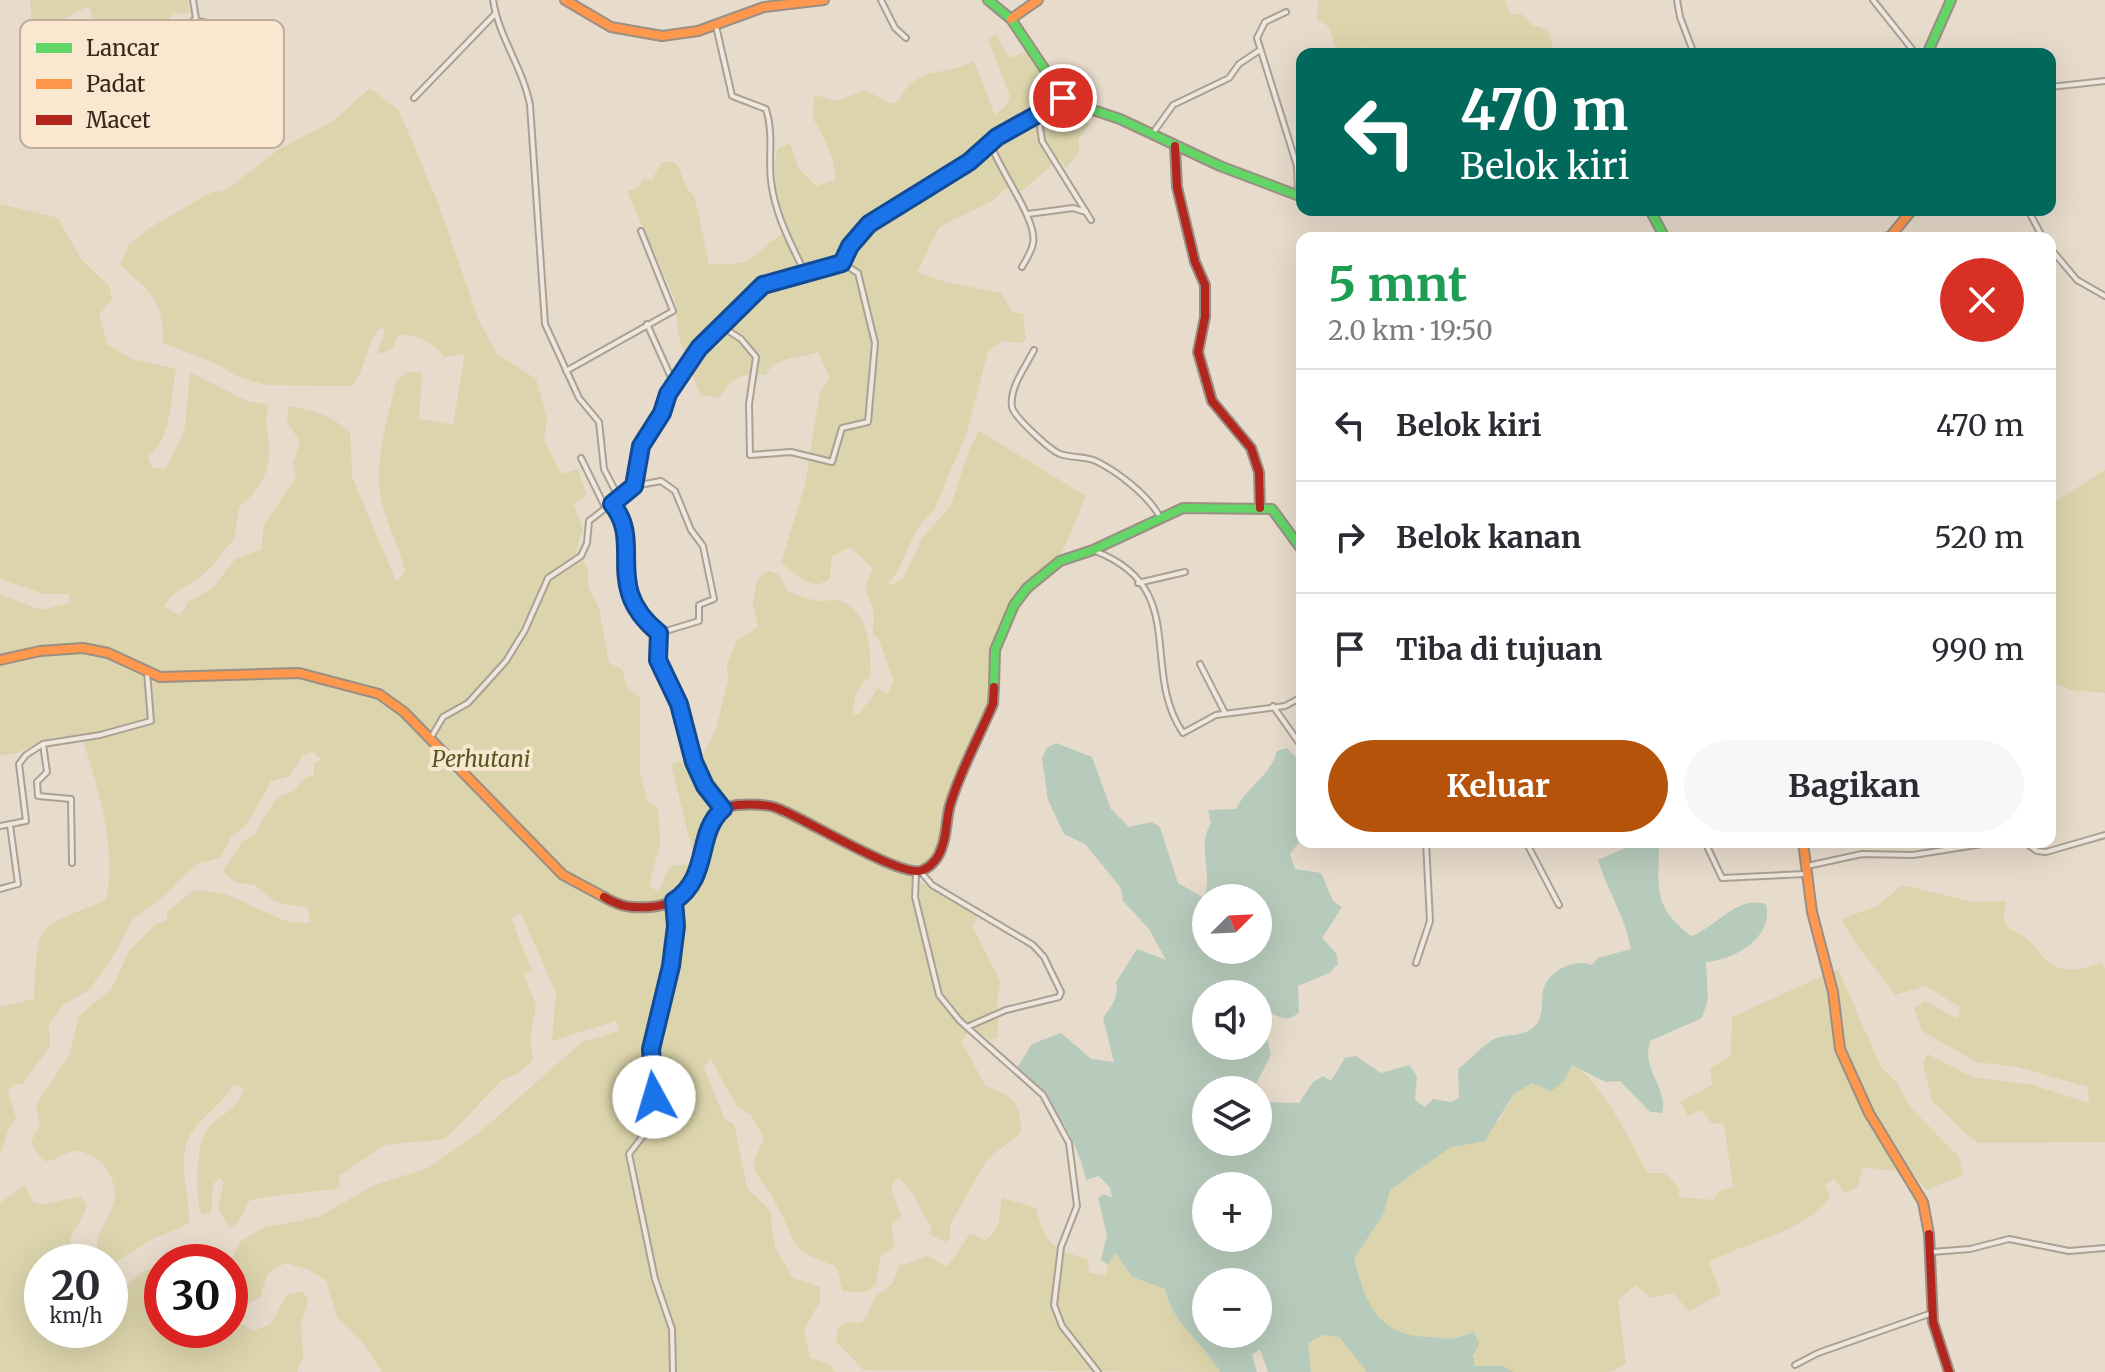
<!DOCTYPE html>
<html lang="id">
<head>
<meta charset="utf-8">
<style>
  body { margin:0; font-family:Merriweather,serif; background:#f7f7f7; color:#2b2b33; height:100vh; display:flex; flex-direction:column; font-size:30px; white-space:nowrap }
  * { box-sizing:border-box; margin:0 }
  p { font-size:26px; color:#7c7c81 }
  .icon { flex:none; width:44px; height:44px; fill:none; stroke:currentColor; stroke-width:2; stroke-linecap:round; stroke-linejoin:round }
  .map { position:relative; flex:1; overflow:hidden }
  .drawer { position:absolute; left:1296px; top:232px; width:760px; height:616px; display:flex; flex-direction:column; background:#fff; border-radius:16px; box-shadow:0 8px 32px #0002 }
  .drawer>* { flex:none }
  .guide { position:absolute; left:1296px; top:48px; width:760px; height:168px; border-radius:16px; box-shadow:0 8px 32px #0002; background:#00695c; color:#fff; overflow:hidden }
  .needle { width:52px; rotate:66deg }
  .controls { position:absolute; left:1192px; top:884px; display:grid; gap:16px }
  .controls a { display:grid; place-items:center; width:80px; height:80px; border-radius:50%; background:#fff; box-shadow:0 8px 32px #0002; font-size:40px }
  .speed { position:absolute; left:24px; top:1244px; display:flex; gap:16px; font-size:40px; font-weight:700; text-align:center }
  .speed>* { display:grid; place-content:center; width:104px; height:104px; border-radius:50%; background:#fff; box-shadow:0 8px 32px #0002; line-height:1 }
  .speed small { font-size:20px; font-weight:400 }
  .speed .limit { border:12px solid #d22; background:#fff; color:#111 }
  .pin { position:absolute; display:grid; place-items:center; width:68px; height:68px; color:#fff; margin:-34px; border:4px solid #fff; border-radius:50%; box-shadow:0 2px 8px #0007 }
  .me { position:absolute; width:88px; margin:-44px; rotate:354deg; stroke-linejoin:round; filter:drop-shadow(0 0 6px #0008) }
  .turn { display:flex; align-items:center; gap:28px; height:168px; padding:0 32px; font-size:36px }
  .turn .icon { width:104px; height:104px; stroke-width:2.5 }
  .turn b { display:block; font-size:56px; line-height:68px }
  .round { display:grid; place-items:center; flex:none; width:84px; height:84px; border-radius:42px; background:#f7f7f7 }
  .summary { display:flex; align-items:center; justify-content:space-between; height:136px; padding:0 32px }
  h1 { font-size:48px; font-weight:700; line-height:60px; color:#1e9e55 }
  .cta { display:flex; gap:16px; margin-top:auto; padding:16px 32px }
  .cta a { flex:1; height:92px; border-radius:48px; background:#b45309; color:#fff; font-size:32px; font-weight:700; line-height:92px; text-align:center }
  .cta a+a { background:#f7f7f7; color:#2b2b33 }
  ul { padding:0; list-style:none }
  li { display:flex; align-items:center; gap:24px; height:112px; padding:0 32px; border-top:2px solid #e1e1e2 }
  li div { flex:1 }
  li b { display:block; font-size:30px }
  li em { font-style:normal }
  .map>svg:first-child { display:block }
  .green { fill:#dbd4ac }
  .water { fill:#b7cbbc; fill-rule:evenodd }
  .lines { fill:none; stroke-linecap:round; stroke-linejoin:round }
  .street-casing { stroke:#aca095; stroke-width:8 }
  .fast-casing { stroke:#9b8f84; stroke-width:12 }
  .slow-casing { stroke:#9b8f84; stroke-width:12 }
  .jam-casing { stroke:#9b8f84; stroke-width:12 }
  .street { stroke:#eee7de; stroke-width:4 }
  .fast { stroke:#63d668; stroke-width:8 }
  .slow { stroke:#ff974d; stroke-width:8 }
  .jam { stroke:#b3261e; stroke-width:8 }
  .route-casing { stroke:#114b97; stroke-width:20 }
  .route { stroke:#1a73e8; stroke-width:14 }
  .labels { text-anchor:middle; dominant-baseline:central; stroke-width:8; stroke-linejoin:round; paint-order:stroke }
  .park-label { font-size:22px; font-style:italic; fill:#535921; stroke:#f9e7d0 }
  .key { fill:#f9e7d0; stroke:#c0ad9a; stroke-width:2 }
  .key-label { font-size:22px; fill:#3b261c }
</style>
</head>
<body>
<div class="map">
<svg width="2105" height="1372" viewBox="0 0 2105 1372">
  <rect width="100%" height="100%" fill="#e7dbcb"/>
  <g class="green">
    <polygon points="30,0 188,0 189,14 174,12 152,40 110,71 89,6 56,22 32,25"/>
    <polygon points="1318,0 1505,0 1510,15 1521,14 1533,25 1548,30 1553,48 1550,54 1373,54 1367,47 1355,54 1337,54 1330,28 1317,19"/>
    <path d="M995,34L1010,58L1030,50L1064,105L1079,107L1089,125L1078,139L1079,153L1066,168L1059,159L1022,191L1005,189L992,201L939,227L917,272L945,282L1001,293L1012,312L1023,314L1026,339L1021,343L1002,341L988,351L967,432L935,508L917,529L896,574L887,583L893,585L904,577L922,538L951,506L968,452L979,431L1086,496L1062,552L1013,596L991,646L990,704L943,815L935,856L917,871L921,882L978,915L972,926L1001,983C993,1008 1000,1014 997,1038L990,1040L971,1027L961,1042L986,1086C1015,1097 1020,1102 1021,1132L987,1160L950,1224V1239L945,1242L929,1234L932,1226C918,1212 918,1191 899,1179L893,1181L892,1192L901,1216L891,1225L895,1245L880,1257L876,1285L865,1292L843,1291L836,1266C788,1251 797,1241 775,1202C768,1188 759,1181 753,1164L764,1138L751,1115L737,1106L710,1058L704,1068L725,1120L734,1124L747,1188L770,1211L775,1248L793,1278L820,1287V1301L804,1330L810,1358L828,1364L836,1372H382L362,1341L337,1317L326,1280L307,1269L285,1263L267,1274L261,1296L248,1304L230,1299V1262L240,1242L251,1235L263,1228L319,1217L372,1186L428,1168L480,1132L582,1042L619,1031L616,1021L552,1041L556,993L521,913L511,918L532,971L523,974L536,1004L530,1039L533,1060L518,1073L502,1080L445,1139L384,1145L339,1176L340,1187C310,1195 278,1192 249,1201L238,1223L230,1228L218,1208L224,1182L219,1178L213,1184L211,1212L202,1215C194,1200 196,1144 207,1129C220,1114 239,1109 244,1088L233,1085C223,1105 200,1116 189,1137C177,1162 190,1196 189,1223L153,1239L110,1265V1262H102C82,1230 130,1214 110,1175C102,1159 93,1155 77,1150C51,1156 46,1176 31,1141L40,1127L36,1105L69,1055L79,1016L112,988L129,951L155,925L166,921L168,911L194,890C207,892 221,892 233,897C253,905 290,929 311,922L307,908L276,902L255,885L235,882L223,871L242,842L255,835C258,826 273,801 281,796C285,793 289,794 293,791C301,783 302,778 314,775V764L321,759L313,752L303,755L290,776L271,781L247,824L231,837L220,858L197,864L160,899L132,920L111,960L89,990L63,1005L49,1024L50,1046L22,1084H14L8,1092L16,1119L8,1130L0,1156V1007L34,999C38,920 34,930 106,900C118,846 97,786 81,734L50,738L17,753L0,756V594L41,610L70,603L68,594H44L0,579V204L58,218L81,259L109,286L112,299L99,315L107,344L132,359L176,369C170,398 173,436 148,457L152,468L166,469L185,428L190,372L247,401L269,405C264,424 267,424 269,442C272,470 259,491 239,507L234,540C222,550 218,560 209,569C194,584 176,588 164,606L180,616L188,602L213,588L236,558L261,550L264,525L296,477L293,464L300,441L287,422L289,406C313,410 332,415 350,433L352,477L396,581L405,572C400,545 384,521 380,493C375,457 389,416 396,381L408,372L422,373L419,419L453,425L465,353L445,357C433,342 417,335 399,334L392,349L377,354L385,331L381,327C365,343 367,367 352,386L266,385L234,375L220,365L163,343C164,298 151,293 120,265L129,244L151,227L212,192L225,191L279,149L332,122L370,88L399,111L437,200L479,321L497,354L536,379L547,418L544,440L561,474L578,469L587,496L573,504L583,529L576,550L588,570V586L599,608L609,663L622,669L628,689L640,698V773L648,803L658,808L660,843L649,885L658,892L670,866L691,864L693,854L671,764L704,753L716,730L728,680L727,664L737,641L758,627L753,604L757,579L768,571L778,574L787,591C799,595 811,601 824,601C830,601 832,599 837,600C868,606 872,652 870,677C857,686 853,699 853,715L860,713L878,688L887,694L894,682L879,639L873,635L874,612L865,587L873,568L850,547L831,557L830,578C813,594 797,574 781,563L805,485L820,392L830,378L818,352C801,358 774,356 766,375C740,373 733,377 719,398L700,395L678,334L675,300L627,191L637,188L643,180H652L661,163L671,161L678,166L686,187L695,198L709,264C766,268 750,247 789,232C779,206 770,175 778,148L790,144L799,169L816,186L835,180C838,166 822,130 813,119L814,95L837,101L865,90L891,104L899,100C916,64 947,77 974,61L995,116L1009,102L1010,96L988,40Z"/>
    <polygon points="2105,470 2105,693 2071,690 2050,681 2050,505"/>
    <path d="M1902,885L1974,902L2006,901L2003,917L2008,928C2052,946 2036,985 2101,963L2105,969V1142L1981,1143C1966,1139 1948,1112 1932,1101L1923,1064L1928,1054L1972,1077L2032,1085L2089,1103L2088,1087L2018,1067L1976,1062L1922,1031L1914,1008L1925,1001L1954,1017L1958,1018L1961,1008L1926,986L1895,995L1854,941L1842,919L1877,906Z"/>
    <path d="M1838,969L1881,1067L1897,1083L1911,1108L1959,1157L1963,1175L1926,1190L1913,1173L1863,1167L1857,1188L1845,1193L1834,1179L1825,1185L1830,1198C1800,1235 1748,1240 1709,1262L1721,1294L1689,1311L1673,1293L1651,1298L1635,1285L1618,1300L1626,1363L1611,1372H1514L1503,1366H1474V1332C1447,1342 1453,1338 1426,1337C1377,1336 1366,1303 1354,1259L1384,1213L1390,1190L1451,1147L1500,1120L1513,1095L1532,1082L1564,1081L1572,1065C1597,1074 1634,1146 1647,1173H1665L1679,1188L1678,1197L1713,1200L1719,1191L1733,1187L1724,1124L1712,1123L1700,1110L1688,1116L1680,1102L1712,1085L1710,1068L1731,1056L1732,1017Z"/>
    <path d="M24,1185L34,1203L46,1204L81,1196L87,1205C80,1231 62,1230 75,1262H42V1330H110C110,1297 131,1275 162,1263V1330H230L231,1318L253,1331L270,1325L287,1295L303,1291L308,1300L301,1324L303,1358L297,1372H0V1203Z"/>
    <path d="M1002,1198L1036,1208C1045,1244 1053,1250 1088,1259L1089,1273L1105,1276L1114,1251L1132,1277L1165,1289C1172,1323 1203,1342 1220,1372L863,1370L836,1341L838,1328L848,1322L861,1323L867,1317L875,1297L892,1284L899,1266L928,1256L947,1267L970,1234L985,1240C1002,1230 999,1215 1002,1198Z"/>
    <polygon points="1323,1335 1339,1337 1367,1372 1311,1372 1308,1343"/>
  </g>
  <path class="water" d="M1056,743L1092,757L1111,809L1129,827L1152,822L1160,827L1178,883L1204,898C1214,874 1196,847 1211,823L1208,810L1236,809C1248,785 1270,777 1277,751L1287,748L1296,757L1302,775L1297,789L1302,838L1290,854L1295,869L1321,873L1333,901L1342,907L1322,938L1336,953L1338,964L1329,973L1298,986L1299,1012C1288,1023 1280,1018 1268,1011L1261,1013L1271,1055L1253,1090H1206V1142H1258V1102L1299,1103L1313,1082L1323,1076L1331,1081L1345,1058L1356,1056L1381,1073L1409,1065L1417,1076L1415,1100L1425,1107L1433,1099L1451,1102L1459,1098L1458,1069C1470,1060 1480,1048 1492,1040C1504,1033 1522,1038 1534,1027C1544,1017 1541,1004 1543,991C1547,971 1575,958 1592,965L1598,958L1631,949C1625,916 1608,892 1598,860L1625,848V842H1659C1659,888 1651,905 1691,936C1717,927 1736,895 1766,904C1774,938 1734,960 1706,962L1708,999L1702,1018L1650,1041C1641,1070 1669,1089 1662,1113L1650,1112L1620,1081L1606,1082L1572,1065L1564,1081L1551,1091L1532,1083L1513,1095L1485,1141L1451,1147L1390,1190L1384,1213L1354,1259C1366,1303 1377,1335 1427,1337C1453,1338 1447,1342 1474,1332L1479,1344L1473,1356L1475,1366H1503L1514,1372H1367L1339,1337L1323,1335L1308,1343L1311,1372H1268L1260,1349L1252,1355L1257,1372H1220C1203,1342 1172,1323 1165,1289L1132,1277L1115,1252L1108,1265L1101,1260L1107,1235L1098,1198L1103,1194L1112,1197L1110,1188L1099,1176L1086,1180C1076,1134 1051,1100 1017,1068L1032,1044L1061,1033L1091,1059L1114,1062L1103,1018C1112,1005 1119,997 1116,982L1137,949L1166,960L1149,929L1123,901L1121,888L1085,844L1064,834L1048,800L1042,758L1047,748ZM1206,898H1258V950H1206ZM1206,994H1258V1046H1206ZM1206,1186H1258V1238H1206ZM1206,1282H1258V1334H1206Z"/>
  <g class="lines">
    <g class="street-casing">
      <g id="street">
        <polyline points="193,0 205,75"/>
        <path d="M493,0C499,38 523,68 530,105L545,324L579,398L599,422L604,469L619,498"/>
        <polyline points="881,0 895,28 906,38"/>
        <polyline points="1677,0 1680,17 1694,54"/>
        <polyline points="1873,0 1916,54"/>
        <polyline points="1286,12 1265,22 1257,38 1297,166 1298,194"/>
        <polyline points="194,20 231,29"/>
        <path d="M716,26L732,96L766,109C774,134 768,156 771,181C775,215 791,244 806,275"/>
        <polyline points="203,61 227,53 244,52"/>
        <polyline points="2050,87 2105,81"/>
        <polyline points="414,98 495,14"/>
        <polyline points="1038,113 1042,141 1091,220"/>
        <polyline points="1153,133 1173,105 1229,78 1239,64 1260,50"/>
        <path d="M990,142C998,169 1038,220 1033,243C1032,251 1026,260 1022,267"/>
        <polyline points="2028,210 2043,238"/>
        <polyline points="1028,214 1073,208 1086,212"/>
        <polyline points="1869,238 1890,235"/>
        <polyline points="2050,248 2077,280 2105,296"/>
        <polyline points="647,324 674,384"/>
        <polyline points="721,326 741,339 756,357 749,404 750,455 791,452 832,462 842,428 868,422 875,343 858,273 842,263"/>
        <path d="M1034,350C1026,366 1009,388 1012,407C1014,417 1050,450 1060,454C1071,458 1084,456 1096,461C1118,472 1148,495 1160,517"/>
        <polyline points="566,371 673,311 641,231"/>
        <polyline points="581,458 606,509"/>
        <polyline points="634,486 661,481 675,491 691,530 703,546 714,599 699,605 699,621 659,633"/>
        <path d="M612,504C645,545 601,587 659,633L658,660L679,704L694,762L705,786L723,809"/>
        <path d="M1095,551C1191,588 1139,668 1183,733L1216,715L1285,706L1302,697"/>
        <polyline points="1138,583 1185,572"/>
        <polyline points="1200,664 1225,713"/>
        <polyline points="1273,706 1302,747"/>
        <path d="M430,739L443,717L468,703L506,661L525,630L548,578L581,556L587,543L589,521L634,486L641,446L662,413L668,394L699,348L763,285L842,263C850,251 853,239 865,228C894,202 938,185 969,163C999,140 1028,109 1066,101"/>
        <polyline points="43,744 47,772 37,782 38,796 71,799 72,863"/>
        <polyline points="0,826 26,821 19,764 26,755 43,744 100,735 151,721 147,672"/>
        <polyline points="1526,842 1559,905"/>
        <polyline points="1705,842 1722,878 1806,874"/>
        <polyline points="2024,842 2037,851 2046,852 2105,835"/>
        <polyline points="1807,866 1862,854 1913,855 1995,842"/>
        <polyline points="921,872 932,885 1033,945 1044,957 1061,992 1059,997 1006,1010 967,1027"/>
        <polyline points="916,873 915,897 939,995 960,1021 1043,1095 1069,1143 1077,1206 1061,1247 1054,1305 1062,1326 1098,1372"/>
        <polyline points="0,889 18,884 10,825"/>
        <polyline points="1416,963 1430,921 1426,842"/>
        <polyline points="1932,1252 1970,1249 2009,1239 2069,1251 2105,1248"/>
        <polyline points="1795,1365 1818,1353 1932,1313"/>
        <polyline points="673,1372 672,1329 655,1279 629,1154 656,1119 650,1058 671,966 676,926 674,901"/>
      </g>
    </g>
    <g class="fast-casing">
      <g id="fast">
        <polyline points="988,0 1011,19 1066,101 1120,119 1220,166 1302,197"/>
        <polyline points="1927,54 1951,0"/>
        <polyline points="1650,210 1665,238"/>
        <polyline points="994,687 995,650 1014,605 1027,588 1060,561 1093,550 1183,508 1272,509 1302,550"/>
      </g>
    </g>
    <g class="slow-casing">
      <g id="slow">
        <polyline points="565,0 611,27 662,36 698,31 764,7 824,0"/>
        <polyline points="1011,19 1038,0"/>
        <polyline points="1889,238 1912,210"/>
        <polyline points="0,660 40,651 83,648 108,653 160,677 299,673 379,694 404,712 563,875 604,897"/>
        <polyline points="1803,842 1812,912 1833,992 1840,1049 1869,1113 1923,1202 1929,1234"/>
      </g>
    </g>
    <g class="jam-casing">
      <g id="jam">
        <polyline points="1175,146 1177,187 1195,262 1205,285 1205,317 1198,352 1212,401 1251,448 1259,472 1260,508"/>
        <path d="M604,897C621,907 631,908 650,907C721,902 688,811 737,805C748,804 769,804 779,809C804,818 904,880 923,870C932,866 939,857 942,847C947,834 946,819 950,805C960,771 979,737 993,704L994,687"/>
        <polyline points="1929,1234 1933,1322 1949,1372"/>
      </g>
    </g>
    <use href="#street" class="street"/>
    <use href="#fast" class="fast"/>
    <use href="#slow" class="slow"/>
    <use href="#jam" class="jam"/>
  </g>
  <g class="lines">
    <g class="route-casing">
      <path id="route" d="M654,1097L651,1049L671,966L676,926L674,901C711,877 695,833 723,809L705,786L694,762L679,704L658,660L659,633C601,586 645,544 612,504L634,486L641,446L662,413L668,394L699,348L763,285L842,263L850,246L869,224L969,162L997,137L1058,103L1061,96L1063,98"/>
    </g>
    <use href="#route" class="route"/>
  </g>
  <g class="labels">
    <g class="park-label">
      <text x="481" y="759">Perhutani</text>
    </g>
  </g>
  <rect x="20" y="20" width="264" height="128" rx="12" class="key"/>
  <rect x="36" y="43" width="36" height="10" fill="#63d668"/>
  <rect x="36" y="79" width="36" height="10" fill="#ff974d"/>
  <rect x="36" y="115" width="36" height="10" fill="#b3261e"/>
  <g class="key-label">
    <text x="86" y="56">Lancar</text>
    <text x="86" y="92">Padat</text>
    <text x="86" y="128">Macet</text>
  </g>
</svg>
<div class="controls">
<a><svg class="needle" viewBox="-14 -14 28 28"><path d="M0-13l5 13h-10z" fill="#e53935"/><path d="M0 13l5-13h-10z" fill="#7c7c81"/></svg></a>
<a><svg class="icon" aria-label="sound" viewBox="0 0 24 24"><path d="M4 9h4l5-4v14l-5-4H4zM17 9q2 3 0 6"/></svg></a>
<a><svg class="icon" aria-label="layers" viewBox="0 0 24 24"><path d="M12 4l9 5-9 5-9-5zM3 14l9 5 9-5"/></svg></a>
<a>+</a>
<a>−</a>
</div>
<div class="speed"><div>20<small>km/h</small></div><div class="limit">30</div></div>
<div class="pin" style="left:1063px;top:98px;background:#d93025"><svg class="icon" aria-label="arrive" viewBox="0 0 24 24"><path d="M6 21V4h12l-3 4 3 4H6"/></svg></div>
<svg class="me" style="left:654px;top:1097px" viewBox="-20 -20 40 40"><circle r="19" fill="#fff"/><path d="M0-13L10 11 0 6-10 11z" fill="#1a73e8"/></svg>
<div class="guide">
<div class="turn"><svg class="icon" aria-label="left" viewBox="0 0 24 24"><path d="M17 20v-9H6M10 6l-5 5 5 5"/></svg><div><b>470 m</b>Belok kiri</div></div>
</div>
<section class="drawer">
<div class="summary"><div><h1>5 mnt</h1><p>2.0 km · 19:50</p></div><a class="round" style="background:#d93025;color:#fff"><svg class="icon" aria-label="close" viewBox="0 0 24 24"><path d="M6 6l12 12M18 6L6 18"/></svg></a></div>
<ul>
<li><svg class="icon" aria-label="left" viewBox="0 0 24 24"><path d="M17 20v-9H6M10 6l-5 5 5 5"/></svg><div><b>Belok kiri</b></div><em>470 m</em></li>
<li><svg class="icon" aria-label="right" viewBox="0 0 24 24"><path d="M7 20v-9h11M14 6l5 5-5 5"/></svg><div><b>Belok kanan</b></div><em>520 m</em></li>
<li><svg class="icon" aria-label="arrive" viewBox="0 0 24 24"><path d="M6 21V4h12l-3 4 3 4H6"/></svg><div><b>Tiba di tujuan</b></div><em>990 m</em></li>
</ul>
<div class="cta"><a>Keluar</a><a>Bagikan</a></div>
</section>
</div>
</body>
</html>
